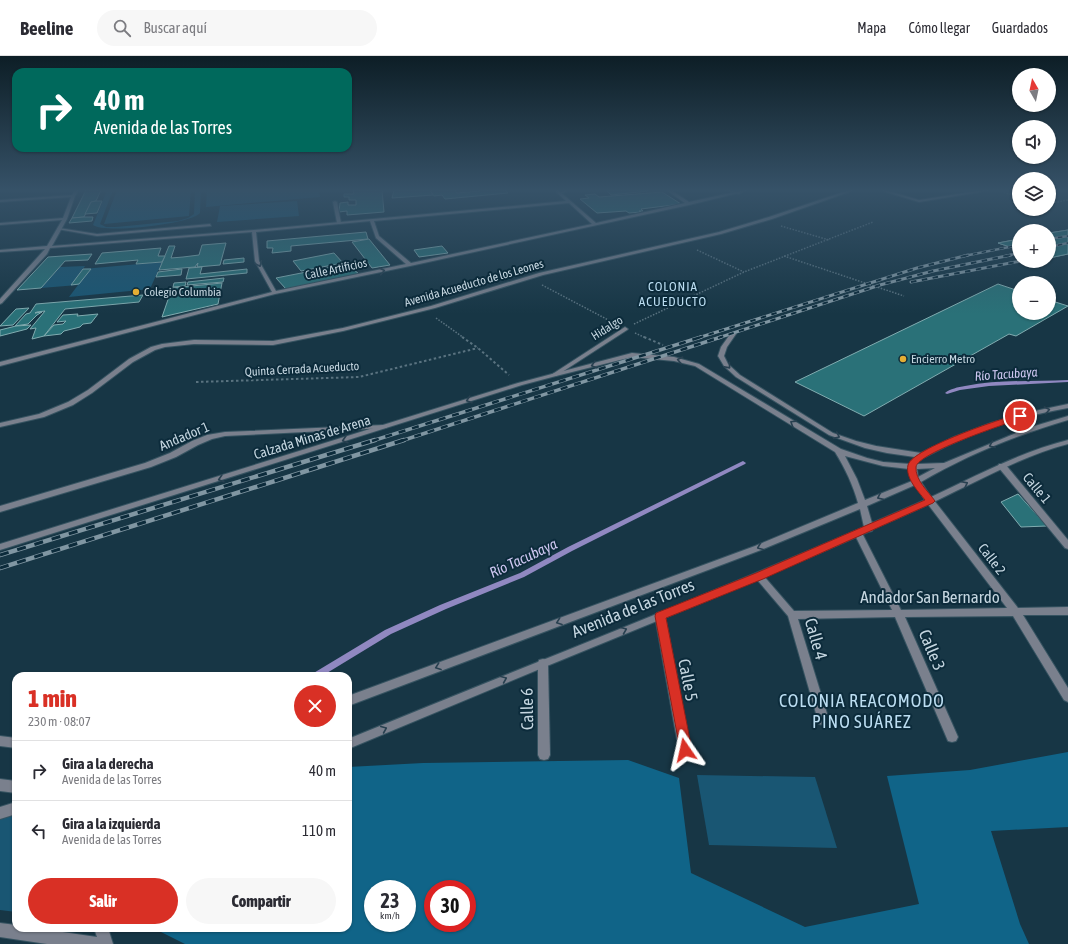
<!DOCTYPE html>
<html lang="es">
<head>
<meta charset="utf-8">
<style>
  body { margin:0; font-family:"Asap Condensed",sans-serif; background:#f7f7f7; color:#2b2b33; height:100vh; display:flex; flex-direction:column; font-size:15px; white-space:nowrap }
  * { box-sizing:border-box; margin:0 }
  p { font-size:13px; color:#7c7c81 }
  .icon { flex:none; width:22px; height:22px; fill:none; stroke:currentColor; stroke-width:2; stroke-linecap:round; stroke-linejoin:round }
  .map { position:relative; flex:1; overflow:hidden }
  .sheet { position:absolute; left:12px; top:616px; width:340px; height:260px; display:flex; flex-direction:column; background:#fff; border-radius:12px; box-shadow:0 1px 3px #0004 }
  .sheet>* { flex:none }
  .banner { position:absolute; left:12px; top:12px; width:340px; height:84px; border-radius:12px; box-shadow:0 1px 3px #0004; background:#00695c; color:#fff; overflow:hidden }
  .needle { width:26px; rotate:351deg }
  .buttons { position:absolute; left:1012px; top:12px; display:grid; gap:8px }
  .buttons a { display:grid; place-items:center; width:44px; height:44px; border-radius:50%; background:#fff; box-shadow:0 1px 3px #0004; font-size:20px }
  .speed { position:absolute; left:364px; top:824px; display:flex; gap:8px; font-size:20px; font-weight:700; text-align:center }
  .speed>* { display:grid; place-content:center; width:52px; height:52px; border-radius:50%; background:#fff; box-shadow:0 1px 3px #0004; line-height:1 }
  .speed small { font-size:10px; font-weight:400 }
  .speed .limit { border:6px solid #d22; background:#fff; color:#111 }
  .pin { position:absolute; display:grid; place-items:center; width:34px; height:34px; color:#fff; margin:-17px; border:2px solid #fff; border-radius:50%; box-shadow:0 1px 4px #0007 }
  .me { position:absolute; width:44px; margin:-22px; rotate:349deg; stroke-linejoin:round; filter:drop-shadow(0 0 3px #0008) }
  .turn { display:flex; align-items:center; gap:14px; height:84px; padding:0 16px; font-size:18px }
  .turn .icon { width:52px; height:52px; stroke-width:2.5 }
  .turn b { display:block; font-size:28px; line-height:34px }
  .round { display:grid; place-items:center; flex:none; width:42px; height:42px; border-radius:21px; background:#f7f7f7 }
  .head { display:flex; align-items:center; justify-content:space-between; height:68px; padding:0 16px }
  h1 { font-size:24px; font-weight:800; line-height:30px; color:#d93025 }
  .cta { display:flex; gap:8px; margin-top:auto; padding:8px 16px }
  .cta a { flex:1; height:46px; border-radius:24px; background:#d93025; color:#fff; font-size:16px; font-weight:800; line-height:46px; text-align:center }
  .cta a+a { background:#f7f7f7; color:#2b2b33 }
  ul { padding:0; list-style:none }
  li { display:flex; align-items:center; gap:12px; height:60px; padding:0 16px; border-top:1px solid #e1e1e2 }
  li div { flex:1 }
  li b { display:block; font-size:15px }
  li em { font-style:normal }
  header { display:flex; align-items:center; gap:24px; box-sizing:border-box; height:56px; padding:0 20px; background:#fff; border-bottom:1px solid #e1e1e2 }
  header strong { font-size:19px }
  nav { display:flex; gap:22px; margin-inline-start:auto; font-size:14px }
  .search { width:280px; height:36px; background:#f7f7f7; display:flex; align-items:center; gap:10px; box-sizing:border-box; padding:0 14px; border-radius:22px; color:#7c7c81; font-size:15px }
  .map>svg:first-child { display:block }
  .green { fill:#195673 }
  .forest { fill:#106488; fill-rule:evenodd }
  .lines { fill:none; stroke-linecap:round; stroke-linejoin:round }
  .stream { fill:#9088c1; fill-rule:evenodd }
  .building { fill:#2a7178; stroke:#81acb0 }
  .service-casing { stroke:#365361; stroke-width:2 }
  .minor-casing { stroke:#365361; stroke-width:2 }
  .tertiary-casing { stroke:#365361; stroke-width:2 }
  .path-far1 { stroke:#5a7380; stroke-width:1.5; stroke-dasharray:1.5 1.5; stroke-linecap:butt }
  .path { stroke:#5a7380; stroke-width:2; stroke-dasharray:2.5 2.5; stroke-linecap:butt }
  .service { fill:#7a808d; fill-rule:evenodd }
  .minor { fill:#7a808d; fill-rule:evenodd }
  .tertiary { fill:#7a808d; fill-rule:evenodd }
  .rail-far3-casing { stroke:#8096a2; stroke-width:2.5 }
  .rail-far2-casing { stroke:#8096a2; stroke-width:3 }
  .rail-far1-casing { stroke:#8096a2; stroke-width:3.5 }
  .rail-casing { stroke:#8096a2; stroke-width:4.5 }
  .rail-far3 { stroke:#0c2b3b; stroke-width:1.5; stroke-dasharray:4.5; stroke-linecap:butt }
  .rail-far2 { stroke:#0c2b3b; stroke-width:2; stroke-dasharray:5.5; stroke-linecap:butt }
  .rail-far1 { stroke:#0c2b3b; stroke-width:2.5; stroke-dasharray:7; stroke-linecap:butt }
  .rail { stroke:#0c2b3b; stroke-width:3; stroke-dasharray:9; stroke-linecap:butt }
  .oneway { stroke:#284050 }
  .route { fill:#d93025; stroke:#8d1f18 }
  .poi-dot { fill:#e3ae34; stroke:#0c2b3b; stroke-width:1.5 }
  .labels { text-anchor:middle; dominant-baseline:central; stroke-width:4; stroke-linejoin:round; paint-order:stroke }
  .far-street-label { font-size:12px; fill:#c5d6e0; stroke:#0c2b3b }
  .far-poi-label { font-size:12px; fill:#c5d6e0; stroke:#0c2b3b; text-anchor:start }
  .far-neighbourhood-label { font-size:13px; letter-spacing:1px; fill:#bcdef2; stroke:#0c2b3b }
  .far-water-label { font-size:13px; font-style:italic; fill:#cec7f1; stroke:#0c2b3b }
  .street-label { font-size:14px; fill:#c5d6e0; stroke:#0c2b3b }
  .water-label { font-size:15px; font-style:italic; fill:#cec7f1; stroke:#0c2b3b }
  .near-street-label { font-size:17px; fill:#c5d6e0; stroke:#0c2b3b }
  .near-neighbourhood-label { font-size:18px; letter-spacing:1px; fill:#bcdef2; stroke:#0c2b3b }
</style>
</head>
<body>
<header>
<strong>Beeline</strong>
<div class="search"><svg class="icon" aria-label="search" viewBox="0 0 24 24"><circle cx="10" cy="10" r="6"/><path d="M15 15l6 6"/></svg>Buscar aquí</div>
<nav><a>Mapa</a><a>Cómo llegar</a><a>Guardados</a></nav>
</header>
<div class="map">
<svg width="1068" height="888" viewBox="0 0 1068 888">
  <rect width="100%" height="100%" fill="#173645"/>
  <g class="green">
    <path d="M107,134H113L100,168L106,171H116L178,165L188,162L194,158L195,134H201L200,157C191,168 104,178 93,169Z"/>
    <polygon points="117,134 191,134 189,160 104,168"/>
    <polygon points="207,134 319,134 320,141 206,151"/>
    <polygon points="297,145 299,160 217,166 220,150"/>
    <polygon points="162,206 150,233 69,241 78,229 41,232 60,211 85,210 83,213"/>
    <polygon points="697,719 815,721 837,792 709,789"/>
    <polygon points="0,756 16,758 16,856 0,854"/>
  </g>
  <path class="forest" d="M1068,696V771L991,775L1020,868L1029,888H185L153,872H348V711L423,707L628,704L679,722L691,817L805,871L919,848L887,720L970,714ZM373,833H407V867H373ZM433,833H467V867H433Z"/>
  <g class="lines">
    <g class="stream">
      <path d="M1068,324V326L989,330L960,334L947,338L945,337C950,333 958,331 965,330C999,323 1034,326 1068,324Z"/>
      <polygon points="743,405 746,407 745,408 572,495 524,521 446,553 391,578 322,620 311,620 312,618 385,574 440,549 520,517 568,491"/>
    </g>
  </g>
  <g class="building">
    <polygon points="86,134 101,134 96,145 91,146 84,161 72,162"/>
    <polygon points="353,134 382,134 384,156 347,159 347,155 339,156 340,147 348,146 348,149 356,149 356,144 349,144 349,141 344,141 344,138 354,138"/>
    <polygon points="394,134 430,134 433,139 392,142"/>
    <polygon points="430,134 455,134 457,137 480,135 480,134 505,134 508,137 445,143 442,139 434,140"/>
    <polygon points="606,134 646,134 648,135 611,139"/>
    <polygon points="662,136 681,148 641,153 643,155 639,155 641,156 629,157 626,155 597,157 580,143 589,142 585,139 595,138 599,141"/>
    <polygon points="96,145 102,145 97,157 85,158 91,146"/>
    <polygon points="84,161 93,161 92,165 69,167 72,162"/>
    <polygon points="1068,174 1068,198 1049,202 1049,177"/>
    <polygon points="1068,174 1068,198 1049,202 1049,177"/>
    <polygon points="366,176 368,183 291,190 291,195 272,197 273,192 267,192 267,185"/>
    <polygon points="369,183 390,209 372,212 352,186"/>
    <polygon points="1019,183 1019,194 998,187"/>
    <polygon points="1019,183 1019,194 998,187"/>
    <polygon points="226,187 220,209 197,211 198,207 197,208 195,211 159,214 169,190 175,190 171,202 183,201 199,199 202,189"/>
    <polygon points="442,190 448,197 419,201 414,194"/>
    <polygon points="161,192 158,200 165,200 162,206 136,208 138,204 95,208 102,197"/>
    <polygon points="334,197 343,207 301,215 293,205"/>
    <polygon points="92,198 88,204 65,205 41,232 17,234 48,201"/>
    <polygon points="244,202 244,206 223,208 224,204"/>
    <polygon points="347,208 359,218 286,233 276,222"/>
    <polygon points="202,211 200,218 247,213 247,217 186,223 189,212"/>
    <polygon points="83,213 91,213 79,228 71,229"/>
    <polygon points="182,213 181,219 156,221 158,216"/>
    <polygon points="224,222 223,226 187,229 188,226"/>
    <polygon points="186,226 185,230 173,231 174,227"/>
    <polygon points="222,227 218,248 162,261 172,232"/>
    <polygon points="998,228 1019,235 1019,257 1049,257 1049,244 1068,250 1016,280 1009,278 864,360 795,326"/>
    <polygon points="143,239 139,246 65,253 44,280 32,283 36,272 30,273 45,255 37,256 35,257 42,256 37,259 28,268 15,270 26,258 30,257 36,248"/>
    <polygon points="29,252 13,269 0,270 16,253"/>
    <polygon points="78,258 77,260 98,258 91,267 83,268 80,271 64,275 61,278 44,280 54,269 63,268 66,265 57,266 63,259"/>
    <polygon points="31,269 27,273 0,280 0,274 16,270"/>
    <polygon points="1018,438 1047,470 1021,471 1001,446"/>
  </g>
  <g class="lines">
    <g class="service-casing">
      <g id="service">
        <polygon points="566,134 572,134 559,138 557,137"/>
        <polygon points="669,134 682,134 670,136 668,135"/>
        <polygon points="722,134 730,134 741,137 739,138"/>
        <polygon points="335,145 337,146 341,167 339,168 337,167 333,146"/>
        <polygon points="210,168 211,170 97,180 57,173 59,172 97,178"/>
      </g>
    </g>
    <g class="minor-casing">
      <g id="minor">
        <path d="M75,134H79L75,140L67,163L52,190L254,174L566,145L554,134H558L596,167L685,147L666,134H671L689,146L744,134H751L689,149L410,210L275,238L0,310V306L272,236L255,205L252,176L50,192L47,198L2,247L0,248V243L45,193L0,196V194L47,190L62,164L0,169V167L63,162L71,141L0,146V144L72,139ZM569,147L592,168L411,207L379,180L374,165ZM370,165L376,182L406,208L276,235L259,205L256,176Z"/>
        <polygon points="849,134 855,134 772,163 721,178 543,219 435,252 343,275 273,289 194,288 165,291 155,294 133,306 92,337 73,349 44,361 0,371 0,367 39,358 68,346 88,334 129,303 151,291 162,288 194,284 273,285 343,272 431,250 539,217 719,176 769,161"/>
        <polygon points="879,134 885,134 919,144 983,134 993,134 919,146"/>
        <polygon points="625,271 628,273 627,274 556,320 552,320 551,319"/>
        <polygon points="384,369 387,371 386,372 225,380 212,383 198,389 176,401 151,411 0,456 0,450 145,407 170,397 192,385 207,379 225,376"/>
        <polygon points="999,408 1005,408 1068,484 1068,493 1065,492 999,412 998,410"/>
        <polygon points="930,442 933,443 1018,552 1068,551 1068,559 1023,559 1068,632 1068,646 1064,644 1013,560 905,561 958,681 956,685 952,686 948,685 895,561 798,563 829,664 827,668 823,669 819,668 788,560 754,520 756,518 762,518 794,555 892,554 854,477 858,474 862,477 901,554 1007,552 927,447 926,445"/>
        <polygon points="660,556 663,557 665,560 691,695 689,699 685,700 681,699 679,695 655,560 657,557"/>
        <polygon points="543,603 547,604 548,607 550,699 548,703 544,704 540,703 538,699 538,607 539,604"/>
        <polygon points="16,746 16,758 0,763 0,751"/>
        <polygon points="0,867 16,869 16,872 35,872 97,881 94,872 108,872 113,888 47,888 0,881"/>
      </g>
    </g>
    <g class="tertiary-casing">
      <g id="tertiary">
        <path d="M731,277L736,278L727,291L724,300L728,308L740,319L833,377L856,385L876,390L921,397L954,381L991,367L1030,356L1068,348V352C1017,361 970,377 925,401L919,405L917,408L944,407L1028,372L1068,360V364C1017,379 967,399 921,426L931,441C976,420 1020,396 1068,384V388C1029,398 992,418 956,435C929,449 901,461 873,473L872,475L868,476L762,522L547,610L348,693V683C520,612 694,545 864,471L860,453L761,494L348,650V640L755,490L858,447C853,429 845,412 835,396L695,310L674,305L632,301L556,320L522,329L0,494V488L518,327L552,318L632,297L674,301L699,308L841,393L867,402L883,406L910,408L915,401L887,397L865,392L829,379L736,321L724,310L718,300L721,291ZM845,400L883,410L909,413L912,425L865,444L857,423ZM935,412L918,421L917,413ZM915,429L925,444L872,467L867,450Z"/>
        <polygon points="0,680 16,682 16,692 0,690"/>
        <polygon points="0,723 16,725 16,737 0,735"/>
      </g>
    </g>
    <g class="path-far1">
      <polyline points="1001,135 1012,139 1019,138"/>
      <polyline points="1049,143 1057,146 1068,144"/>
      <polyline points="1049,147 1056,146"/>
      <polyline points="781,170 829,184"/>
      <polyline points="697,194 744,216"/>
      <polyline points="784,200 904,240"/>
      <polyline points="542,229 614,267"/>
      <polyline points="436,262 464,282"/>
      <polyline points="634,268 744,216 873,166"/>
      <polyline points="635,277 646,282"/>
    </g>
    <g class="path">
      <polyline points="462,281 478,292 509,319"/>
      <polyline points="644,281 663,289"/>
      <polyline points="196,326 359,321 478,292"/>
    </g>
    <use href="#service" class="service"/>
    <use href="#minor" class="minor"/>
    <use href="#tertiary" class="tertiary"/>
    <g class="rail-far3-casing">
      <g id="rail-far3">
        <polyline points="1049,183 1068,180"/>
        <polyline points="1049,191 1068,187"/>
        <polyline points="964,200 1019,189"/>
        <polyline points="1006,200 1019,197"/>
      </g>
    </g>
    <g class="rail-far2-casing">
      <g id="rail-far2">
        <polyline points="911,226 1021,205"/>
        <polyline points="698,282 917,212 968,199"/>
        <polyline points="718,282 880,229 933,215 1011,199"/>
      </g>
    </g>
    <g class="rail-far1-casing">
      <g id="rail-far1">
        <polyline points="372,385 701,281"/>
        <polyline points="401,385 721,281"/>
      </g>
    </g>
    <g class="rail-casing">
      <g id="rail">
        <polyline points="0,499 375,384"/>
        <polyline points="0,512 404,384"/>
      </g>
    </g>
    <use href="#rail-far3" class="rail-far3"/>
    <use href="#rail-far2" class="rail-far2"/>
    <use href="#rail-far1" class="rail-far1"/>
    <use href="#rail" class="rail"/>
  </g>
  <defs><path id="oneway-chevron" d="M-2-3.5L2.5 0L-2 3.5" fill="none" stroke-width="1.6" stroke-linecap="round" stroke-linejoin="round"/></defs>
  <g class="oneway">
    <use href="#oneway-chevron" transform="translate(259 208) rotate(66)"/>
    <use href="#oneway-chevron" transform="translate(382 215) rotate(-12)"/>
    <use href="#oneway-chevron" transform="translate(680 304) rotate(-167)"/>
    <use href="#oneway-chevron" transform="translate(594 309) rotate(165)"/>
    <use href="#oneway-chevron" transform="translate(728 310) rotate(49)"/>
    <use href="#oneway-chevron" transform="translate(469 344) rotate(162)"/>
    <use href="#oneway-chevron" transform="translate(1047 354) rotate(-12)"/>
    <use href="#oneway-chevron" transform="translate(793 367) rotate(-148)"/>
    <use href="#oneway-chevron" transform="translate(837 380) rotate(25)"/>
    <use href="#oneway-chevron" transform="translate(345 384) rotate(163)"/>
    <use href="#oneway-chevron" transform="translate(992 389) rotate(157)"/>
    <use href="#oneway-chevron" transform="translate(221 423) rotate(163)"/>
    <use href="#oneway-chevron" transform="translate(965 428) rotate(-26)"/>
    <use href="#oneway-chevron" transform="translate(880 441) rotate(156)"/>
    <use href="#oneway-chevron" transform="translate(760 491) rotate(158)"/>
    <use href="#oneway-chevron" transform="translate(559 566) rotate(160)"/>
    <use href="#oneway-chevron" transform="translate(624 574) rotate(-22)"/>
    <use href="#oneway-chevron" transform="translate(438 611) rotate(160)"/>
    <use href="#oneway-chevron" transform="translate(504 623) rotate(-23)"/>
    <use href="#oneway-chevron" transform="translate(384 673) rotate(-23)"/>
  </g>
  <linearGradient id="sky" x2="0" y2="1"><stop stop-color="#0d1e26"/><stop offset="0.52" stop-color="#365268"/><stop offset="1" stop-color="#365268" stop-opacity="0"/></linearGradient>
  <rect width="1068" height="258" fill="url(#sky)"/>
  <path class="route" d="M1020,358L1024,360L1023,362C1008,367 917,397 916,411C915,424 928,435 935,445L933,447L763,523L666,562L692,694L690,699L685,701L681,699L655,560L656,557L756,517L925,444C918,435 905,422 908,409C913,392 1002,362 1020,358Z"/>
  <g class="poi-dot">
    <circle cx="136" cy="236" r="4"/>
    <circle cx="903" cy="303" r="4"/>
  </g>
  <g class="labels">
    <g class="far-street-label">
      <text transform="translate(336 213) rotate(-12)">Calle Artificios</text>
      <text transform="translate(474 227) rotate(-16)">Avenida Acueducto de los Leones</text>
      <text transform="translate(607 272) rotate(-32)">Hidalgo</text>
      <text transform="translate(302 313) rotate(-3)">Quinta Cerrada Acueducto</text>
    </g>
    <g class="far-poi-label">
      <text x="144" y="236">Colegio Columbia</text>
      <text x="911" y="303">Encierro Metro</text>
    </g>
    <g class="far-neighbourhood-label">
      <text x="673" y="230">COLONIA<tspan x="673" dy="15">ACUEDUCTO</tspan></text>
    </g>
    <g class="far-water-label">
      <text transform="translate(1006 318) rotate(-4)">Río Tacubaya</text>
    </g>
    <g class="street-label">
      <text transform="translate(184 380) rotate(-23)">Andador 1</text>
      <text transform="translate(312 381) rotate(-17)">Calzada Minas de Arena</text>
      <text transform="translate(1037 432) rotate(50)">Calle 1</text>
      <text transform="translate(992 503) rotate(52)">Calle 2</text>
    </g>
    <g class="water-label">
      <text transform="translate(523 502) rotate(-25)">Río Tacubaya</text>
    </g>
    <g class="near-street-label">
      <text x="930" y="541">Andador San Bernardo</text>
      <text transform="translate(633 552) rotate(-22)">Avenida de las Torres</text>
      <text transform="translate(816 583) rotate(74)">Calle 4</text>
      <text transform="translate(932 594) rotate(67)">Calle 3</text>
      <text transform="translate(688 624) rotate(79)">Calle 5</text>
      <text transform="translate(527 653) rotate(-91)">Calle 6</text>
    </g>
    <g class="near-neighbourhood-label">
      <text x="862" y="644">COLONIA REACOMODO<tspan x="862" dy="21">PINO SUÁREZ</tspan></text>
    </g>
  </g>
</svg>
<div class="buttons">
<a><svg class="needle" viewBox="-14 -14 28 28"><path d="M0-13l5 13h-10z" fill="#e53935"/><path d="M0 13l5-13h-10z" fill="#7c7c81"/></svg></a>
<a><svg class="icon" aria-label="sound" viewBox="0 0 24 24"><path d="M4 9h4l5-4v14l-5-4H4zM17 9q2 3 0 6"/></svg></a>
<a><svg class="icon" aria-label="layers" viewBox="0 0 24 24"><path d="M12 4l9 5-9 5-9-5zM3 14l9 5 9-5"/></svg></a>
<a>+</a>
<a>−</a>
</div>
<div class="speed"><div>23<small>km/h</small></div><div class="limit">30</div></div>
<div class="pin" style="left:1020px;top:360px;background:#d93025"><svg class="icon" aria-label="arrive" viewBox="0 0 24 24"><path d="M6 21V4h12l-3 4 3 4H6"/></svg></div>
<svg class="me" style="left:685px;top:694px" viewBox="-20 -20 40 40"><path d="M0-17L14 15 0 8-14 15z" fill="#d93025" stroke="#fff" stroke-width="4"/></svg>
<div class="banner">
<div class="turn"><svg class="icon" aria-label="right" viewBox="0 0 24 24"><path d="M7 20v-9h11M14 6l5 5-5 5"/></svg><div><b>40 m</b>Avenida de las Torres</div></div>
</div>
<section class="sheet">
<div class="head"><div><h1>1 min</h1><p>230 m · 08:07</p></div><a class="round" style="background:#d93025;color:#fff"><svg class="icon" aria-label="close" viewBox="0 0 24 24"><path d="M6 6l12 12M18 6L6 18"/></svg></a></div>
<ul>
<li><svg class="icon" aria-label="right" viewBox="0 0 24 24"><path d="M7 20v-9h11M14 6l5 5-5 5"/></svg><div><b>Gira a la derecha</b><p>Avenida de las Torres</p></div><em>40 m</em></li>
<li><svg class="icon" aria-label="left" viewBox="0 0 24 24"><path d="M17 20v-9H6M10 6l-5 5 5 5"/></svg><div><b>Gira a la izquierda</b><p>Avenida de las Torres</p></div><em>110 m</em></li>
</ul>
<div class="cta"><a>Salir</a><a>Compartir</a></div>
</section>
</div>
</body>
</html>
